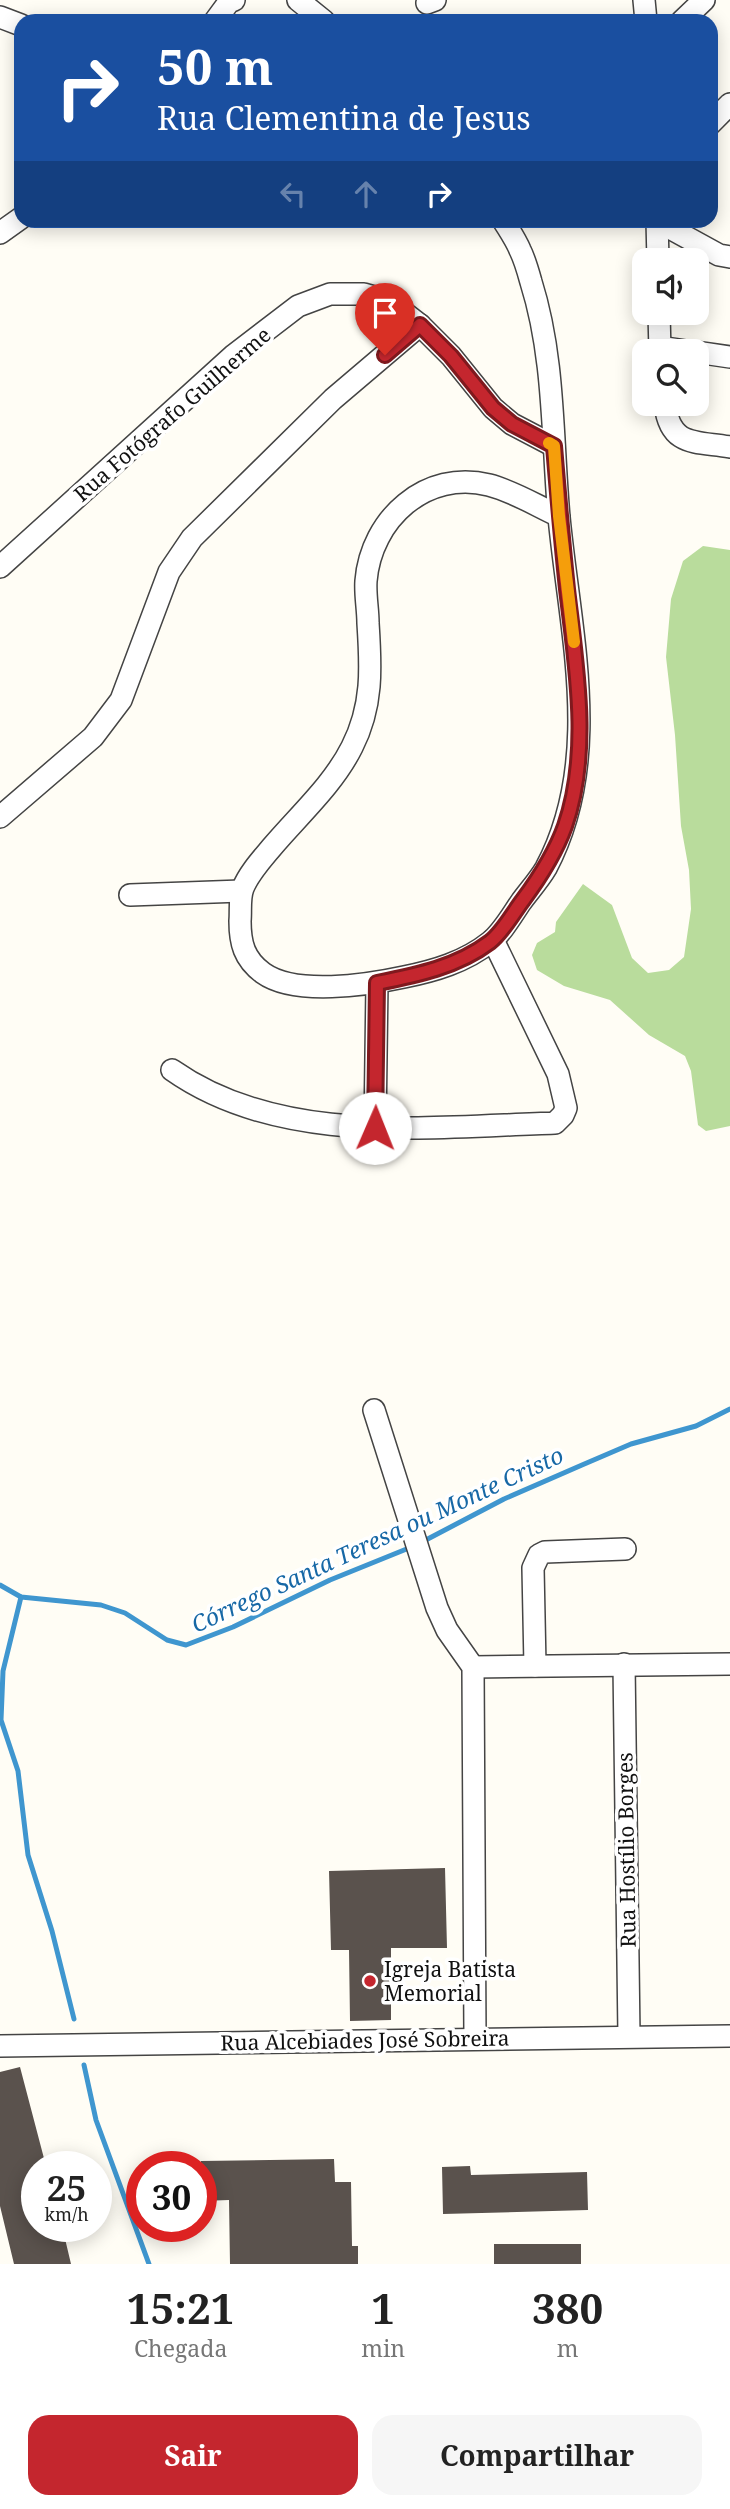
<!DOCTYPE html>
<html lang="pt">
<head>
<meta charset="utf-8">
<style>
  body { margin:0; font-family:"Noto Serif",serif; background:#f6f6f6; color:#222; height:100vh; display:flex; flex-direction:column; font-size:26px; white-space:nowrap }
  * { box-sizing:border-box; margin:0 }
  p { font-size:23px; color:#767676 }
  .icon { flex:none; width:38px; height:38px; fill:none; stroke:currentColor; stroke-width:2; stroke-linecap:round; stroke-linejoin:round }
  .map { position:relative; height:2264px; overflow:hidden }
  .side { display:flex; flex-direction:column; background:#fff; flex:1 }
  .side>* { flex:none }
  .top-card { position:absolute; left:14px; top:14px; width:704px; height:214px; border-radius:21px; box-shadow:0 4px 18px #0003; background:#1a4fa0; color:#fff; overflow:hidden }
  .tools { position:absolute; left:632px; top:248px; display:grid; gap:14px }
  .tools a { display:grid; place-items:center; width:77px; height:77px; border-radius:14px; background:#fff; box-shadow:0 4px 18px #0003; font-size:35px }
  .speed { position:absolute; left:21px; top:2151px; display:flex; gap:14px; font-size:35px; font-weight:700; text-align:center }
  .speed>* { display:grid; place-content:center; width:91px; height:91px; border-radius:50%; background:#fff; box-shadow:0 4px 18px #0003; line-height:1 }
  .speed small { font-size:18px; font-weight:400 }
  .speed .limit { border:10px solid #d22; background:#fff; color:#111 }
  .pin { position:absolute; display:grid; place-items:center; width:60px; height:60px; color:#fff; margin:-72px -30px; border-radius:50% 50% 50% 0; rotate:-45deg; box-shadow:0 0 7px #0007 }
  .pin .icon { rotate:45deg }
  .me { position:absolute; width:77px; margin:-38px; rotate:1deg; stroke-linejoin:round; filter:drop-shadow(0 0 5px #0008) }
  .turn { display:flex; align-items:center; gap:24px; height:147px; padding:0 28px; font-size:32px }
  .turn .icon { width:91px; height:91px; stroke-width:2.5 }
  .turn b { display:block; font-size:49px; line-height:60px }
  .lanes { display:flex; align-items:center; height:66px; padding:0 28px; background:#0003; justify-content:center; gap:35px; direction:ltr }
  .lanes .off { opacity:.35 }
  .eta { display:flex; justify-content:space-evenly; align-items:center; height:119px; text-align:center }
  .eta b { font-size:42px; font-weight:700; line-height:49px }
  .primary-button { display:flex; gap:14px; margin-top:auto; padding:14px 28px }
  .primary-button a { flex:1; height:80px; border-radius:21px; background:#c4262e; color:#fff; font-size:28px; font-weight:700; line-height:80px; text-align:center }
  .primary-button a+a { background:#f6f6f6; color:#222 }
  .map>svg:first-child { display:block }
  .forest { fill:#b9dc9c }
  .lines { fill:none; stroke-linecap:round; stroke-linejoin:round }
  .stream { stroke:#3f96cf; stroke-width:5 }
  .building { fill:#5a524d }
  .minor-casing { stroke:#444; stroke-width:24 }
  .minor { stroke:#fff; stroke-width:21 }
  .route-casing { stroke:#7f191e; stroke-width:18 }
  .route { stroke:#c4262e; stroke-width:12 }
  .slow { stroke:#f59e0b; stroke-width:12 }
  .poi-dot { fill:#c4262e; stroke:#fff; stroke-width:2.5 }
  .labels { text-anchor:middle; dominant-baseline:central; stroke-width:7; stroke-linejoin:round; paint-order:stroke }
  .street-label { font-size:21px; fill:#111; stroke:#fff }
  .poi-label { font-size:21px; fill:#111; stroke:#fff; text-anchor:start }
  .water-label { font-size:23px; font-style:italic; fill:#1768a6; stroke:#fff }
</style>
</head>
<body>
<div class="map">
<svg width="730" height="2264" viewBox="0 0 730 2264">
  <rect width="100%" height="100%" fill="#fffdf5"/>
  <polygon class="forest" points="703,546 730,550 730,1126 706,1131 698,1125 691,1071 685,1056 649,1035 610,1000 564,986 537,970 532,955 537,943 555,932 556,922 583,884 612,905 632,958 648,973 669,970 684,957 691,909 689,870 681,826 675,735 666,657 671,599 683,561"/>
  <g class="lines">
    <g class="stream">
      <polyline points="422,1542 504,1499 582,1465 631,1444 696,1426 730,1409"/>
      <polyline points="0,1585 21,1597 101,1605 125,1613 167,1640 186,1645 233,1627 330,1580 414,1546"/>
      <polyline points="21,1597 3,1671 1,1720 18,1771 28,1855 52,1931 74,2019"/>
      <polyline points="84,2065 96,2120 149,2264"/>
    </g>
  </g>
  <g class="building">
    <polygon points="445,1868 447,1948 391,1948 391,2020 350,2021 349,1950 331,1950 329,1871"/>
    <polygon points="20,2067 46,2166 37,2166 37,2226 62,2226 71,2264 14,2264 0,2206 0,2072"/>
    <polygon points="334,2159 335,2182 351,2182 352,2246 358,2246 358,2264 230,2264 229,2200 201,2201 201,2161"/>
    <polygon points="470,2166 471,2175 587,2172 588,2210 443,2214 442,2167"/>
    <rect x="494" y="2244" width="87" height="20"/>
  </g>
  <g class="lines">
    <g class="minor-casing">
      <g id="minor">
        <polyline points="298,0 324,21"/>
        <polyline points="644,0 646,21"/>
        <polyline points="427,3 435,0"/>
        <polyline points="0,17 21,25"/>
        <polyline points="215,21 229,2 234,0"/>
        <polyline points="682,21 704,0"/>
        <polyline points="710,124 730,104"/>
        <path d="M503,220C509,230 516,240 520,250C525,260 528,271 531,282C555,358 552,439 559,517C570,633 604,759 546,868C539,880 529,891 521,902C512,915 502,933 490,942C465,962 434,971 404,977C367,985 295,996 263,973C244,959 240,943 240,921C241,911 239,898 243,888C249,873 262,859 272,847C299,815 333,785 352,747C373,706 371,668 368,623C368,609 365,595 366,581C371,519 426,469 489,485C513,491 537,506 559,516"/>
        <polyline points="657,220 658,261"/>
        <polyline points="657,221 719,255 730,257"/>
        <polyline points="0,233 21,218"/>
        <polyline points="659,313 660,352"/>
        <polyline points="659,347 693,352"/>
        <polyline points="696,352 730,357"/>
        <path d="M665,404C670,447 695,441 730,447"/>
        <polyline points="0,567 234,355 298,306 330,294 364,294 389,301 420,325 451,356 493,408 512,424 554,446"/>
        <polyline points="0,817 93,737 121,700 169,572 192,538 333,399 420,325"/>
        <polyline points="130,895 241,891"/>
        <path d="M172,1070C280,1146 429,1127 555,1123L563,1115L566,1108L558,1074L493,940"/>
        <polyline points="375,1128 377,983"/>
        <polyline points="374,1410 437,1608 447,1630 473,1667 475,2039"/>
        <polyline points="624,1664 629,2036"/>
        <polyline points="535,1666 533,1568 539,1555 545,1552 625,1549"/>
        <polyline points="473,1667 730,1664"/>
        <polyline points="0,2046 730,2036"/>
      </g>
    </g>
    <use href="#minor" class="minor"/>
  </g>
  <g class="lines">
    <g class="route-casing">
      <path id="route" d="M375,1128L377,983C417,975 457,967 490,942C503,932 513,913 523,900C540,877 555,854 565,826C591,751 576,666 567,589C562,541 558,494 554,446L512,424L493,408L451,356L420,325L385,355"/>
    </g>
    <use href="#route" class="route"/>
    <polyline class="slow" points="549,443 554,446 559,516 574,642"/>
  </g>
  <circle class="poi-dot" cx="370" cy="1981" r="7"/>
  <g class="labels">
    <g class="street-label">
      <text transform="translate(172 414) rotate(-41)">Rua Fotógrafo Guilherme</text>
      <text transform="translate(626 1850) rotate(-91)">Rua Hostílio Borges</text>
      <text transform="translate(365 2040) rotate(-1)">Rua Alcebiades José Sobreira</text>
    </g>
    <g class="poi-label">
      <text x="384" y="1969">Igreja Batista<tspan x="384" dy="24">Memorial</tspan></text>
    </g>
    <g class="water-label">
      <text transform="translate(377 1539) rotate(-25)">Córrego Santa Teresa ou Monte Cristo</text>
    </g>
  </g>
</svg>
<div class="tools">
<a><svg class="icon" aria-label="sound" viewBox="0 0 24 24"><path d="M4 9h4l5-4v14l-5-4H4zM17 9q2 3 0 6"/></svg></a>
<a><svg class="icon" aria-label="search" viewBox="0 0 24 24"><circle cx="10" cy="10" r="6"/><path d="M15 15l6 6"/></svg></a>
</div>
<div class="speed"><div>25<small>km/h</small></div><div class="limit">30</div></div>
<div class="pin" style="left:385px;top:355px;background:#d93025"><svg class="icon" aria-label="arrive" viewBox="0 0 24 24"><path d="M6 21V4h12l-3 4 3 4H6"/></svg></div>
<svg class="me" style="left:375px;top:1128px" viewBox="-20 -20 40 40"><circle r="19" fill="#fff"/><path d="M0-13L10 11 0 6-10 11z" fill="#c4262e"/></svg>
<div class="top-card">
<div class="turn"><svg class="icon" aria-label="right" viewBox="0 0 24 24"><path d="M7 20v-9h11M14 6l5 5-5 5"/></svg><div><b>50 m</b>Rua Clementina de Jesus</div></div>
<div class="lanes"><svg class="icon off" aria-label="left" viewBox="0 0 24 24"><path d="M17 20v-9H6M10 6l-5 5 5 5"/></svg><svg class="icon off" aria-label="ahead" viewBox="0 0 24 24"><path d="M12 20V5M6 11l6-6 6 6"/></svg><svg class="icon" aria-label="right" viewBox="0 0 24 24"><path d="M7 20v-9h11M14 6l5 5-5 5"/></svg></div>
</div>
</div>
<section class="side">
<div class="eta">
<div><b>15:21</b><p>Chegada</p></div>
<div><b>1</b><p>min</p></div>
<div><b>380</b><p>m</p></div>
</div>
<div class="primary-button"><a>Sair</a><a>Compartilhar</a></div>
</section>
</body>
</html>
